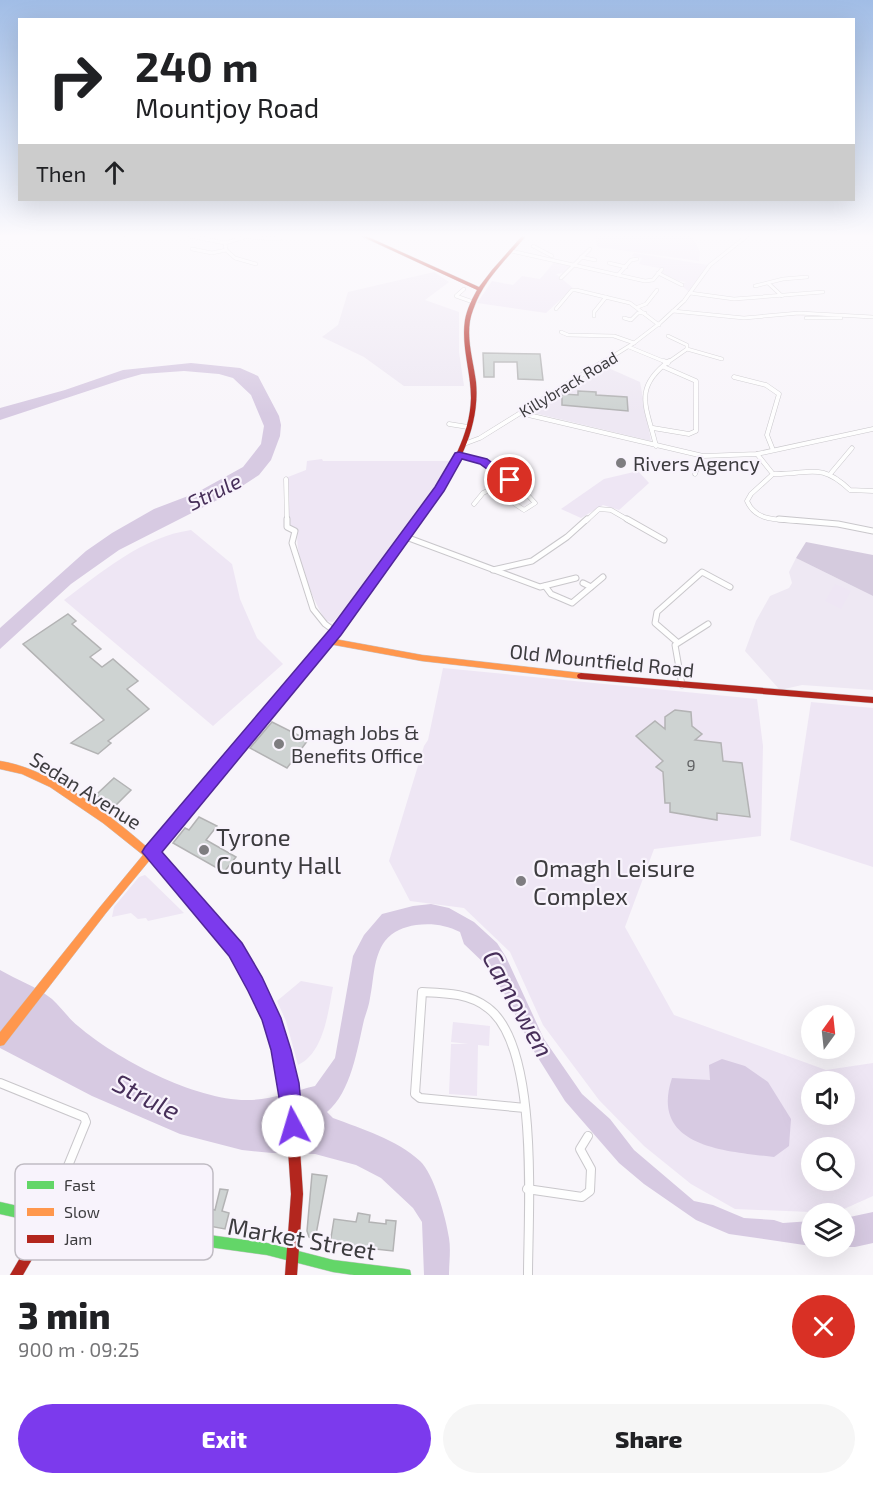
<!DOCTYPE html>
<html lang="en">
<head>
<meta charset="utf-8">
<style>
  body { margin:0; font-family:"Exo 2",sans-serif; background:#f6f6f6; color:#202124; height:100vh; display:flex; flex-direction:column; font-size:22px; white-space:nowrap }
  * { box-sizing:border-box; margin:0 }
  p { font-size:20px; color:#757577 }
  .icon { flex:none; width:33px; height:33px; fill:none; stroke:currentColor; stroke-width:2; stroke-linecap:round; stroke-linejoin:round }
  .map { position:relative; height:1275px; overflow:hidden }
  .side { display:flex; flex-direction:column; background:#fff; flex:1 }
  .side>* { flex:none }
  .banner { position:absolute; left:18px; top:18px; width:837px; height:183px; border-radius:0px; box-shadow:0 6px 24px #0002; background:#fff; color:#202124; overflow:hidden }
  .needle { width:39px; rotate:15deg }
  .controls { position:absolute; left:801px; top:1005px; display:grid; gap:12px }
  .controls a { display:grid; place-items:center; width:54px; height:54px; border-radius:50%; background:#fff; box-shadow:0 6px 24px #0002; font-size:30px }
  .pin { position:absolute; display:grid; place-items:center; width:51px; height:51px; color:#fff; margin:-26px; border:3px solid #fff; border-radius:50%; box-shadow:0 2px 6px #0007 }
  .me { position:absolute; width:66px; margin:-33px; rotate:354deg; stroke-linejoin:round; filter:drop-shadow(0 0 4px #0008) }
  .turn { display:flex; align-items:center; gap:21px; height:126px; padding:0 18px; font-size:27px }
  .turn .icon { width:78px; height:78px; stroke-width:2.5 }
  .turn b { display:block; font-size:42px; line-height:51px }
  .then { display:flex; align-items:center; height:57px; padding:0 18px; background:#0003; gap:12px; font-size:22px }
  .round { display:grid; place-items:center; flex:none; width:63px; height:63px; border-radius:32px; background:#f6f6f6 }
  .headline { display:flex; align-items:center; justify-content:space-between; height:102px; padding:0 18px }
  h1 { font-size:36px; font-weight:800; line-height:45px }
  .primary-button { display:flex; gap:12px; margin-top:auto; padding:12px 18px }
  .primary-button a { flex:1; height:69px; border-radius:36px; background:#7c3aed; color:#fff; font-size:24px; font-weight:800; line-height:69px; text-align:center }
  .primary-button a+a { background:#f6f6f6; color:#202124 }
  .map>svg:first-child { display:block }
  .built { fill:#eee8f3 }
  .green { fill:#eee6f4; fill-rule:evenodd }
  .forest { fill:#d5cbde }
  .water { fill:#d7cae2 }
  .building { fill:#ced3d2; stroke:#b3b3b4; stroke-width:1.5 }
  .lines { fill:none; stroke-linecap:round; stroke-linejoin:round }
  .street-tunnel { stroke:#d3d0d5; stroke-width:8; stroke-dasharray:8 4; stroke-linecap:butt }
  .street-far3-casing { stroke:#c9c7cb; stroke-width:4 }
  .street-far2-casing { stroke:#c9c7cb; stroke-width:5 }
  .street-far1-casing { stroke:#c9c7cb; stroke-width:7 }
  .street-casing { stroke:#c9c7cb; stroke-width:10 }
  .fast-casing { stroke:#c9c7cb; stroke-width:1 }
  .slow-casing { stroke:#c9c7cb; stroke-width:1 }
  .jam-casing { stroke:#c9c7cb; stroke-width:1 }
  .street-far3 { stroke:#fefefe; stroke-width:3 }
  .street-far2 { stroke:#fefefe; stroke-width:4 }
  .street-far1 { stroke:#fefefe; stroke-width:5 }
  .street { stroke:#fefefe; stroke-width:8 }
  .fast { fill:#63d668; fill-rule:evenodd }
  .slow { fill:#ff974d; fill-rule:evenodd }
  .jam { fill:#b3261e; fill-rule:evenodd }
  .route { fill:#7c3aed; stroke:#51269a; stroke-width:1.5 }
  .poi-dot { fill:#7e7d80; stroke:#f8f3fc; stroke-width:2 }
  .labels { text-anchor:middle; dominant-baseline:central; stroke-width:4.5; stroke-linejoin:round; paint-order:stroke }
  .far-street-label { font-size:16px; fill:#3d3c3f; stroke:#f8f3fc }
  .number-label { font-size:16px; fill:#616264 }
  .poi-label { font-size:20px; fill:#3d3c3f; stroke:#f8f3fc; text-anchor:start }
  .street-label { font-size:20px; fill:#3d3c3f; stroke:#f8f3fc }
  .water-label { font-size:21px; font-style:italic; fill:#472f59; stroke:#f8f3fc }
  .near-poi-label { font-size:24px; fill:#3d3c3f; stroke:#f8f3fc; text-anchor:start }
  .near-street-label { font-size:24px; fill:#3d3c3f; stroke:#f8f3fc }
  .near-water-label { font-size:26px; font-style:italic; fill:#472f59; stroke:#f8f3fc }
  .key { fill:#f8f3fc; stroke:#c0bcc3; stroke-width:1.5 }
  .key-label { font-size:16px; fill:#3d3c3f }
</style>
</head>
<body>
<div class="map">
<svg width="873" height="1275" viewBox="0 0 873 1275">
  <rect width="100%" height="100%" fill="#f8f5fa"/>
  <g class="built">
    <polygon points="434,272 449,282 425,300 459,312 459,352 464,386 404,386 364,357 322,337 338,325 348,292"/>
    <polygon points="606,367 640,382 651,441 534,413 536,409"/>
    <polygon points="796,558 873,596 873,690 802,685 780,690 745,651 756,621 770,596 789,588 792,583 789,572"/>
  </g>
  <g class="green">
    <polygon points="594,236 692,236 700,252 699,261 598,247"/>
    <polygon points="634,253 708,265 689,292 682,286 682,284 686,282 679,281 662,273 663,269 639,264 642,258 632,256"/>
    <polygon points="555,261 571,265 563,273 556,274 573,288 546,313 477,303 492,281 513,285 522,276 540,279"/>
    <path d="M322,459L323,461H455L391,558L333,622L326,621C313,601 293,553 298,530L289,526L288,477L306,470L307,461Z"/>
    <polygon points="638,471 649,483 619,510 603,505 581,518 561,509 604,479"/>
    <path d="M191,530L232,564L240,599L257,638L283,664L213,726L64,600C102,572 142,537 191,530Z"/>
    <polygon points="835,584 851,591 841,609 825,601"/>
    <path d="M443,668L757,699L763,746L761,836L654,849L625,927L674,1015L826,1070L873,1063V1196L835,1213L735,1209L691,1184L644,1146L599,1100L543,1025L510,952L464,908L410,901L389,861L424,746L428,740ZM812,1082H844V1114H812ZM812,1148H844V1180H812Z"/>
    <polygon points="811,702 873,708 873,867 790,840"/>
    <polygon points="145,875 184,913 148,921 146,918 138,919 131,913 112,917 114,907 139,877"/>
    <path d="M301,981L333,987C328,1012 324,1053 298,1065L286,1021L277,1001Z"/>
    <polygon points="453,1022 490,1026 489,1046 478,1045 477,1096 449,1094 451,1044 468,1044 451,1042"/>
  </g>
  <polygon class="forest" points="806,542 873,555 873,596 796,558"/>
  <g class="water">
    <polygon points="191,363 240,368 258,376 279,416 281,425 280,436 271,460 259,475 233,492 119,550 71,584 0,649 0,628 86,551 112,533 154,509 196,493 243,467 261,444 264,426 251,395 233,378 219,374 184,371 142,374 121,380 0,420 0,408 65,390 123,370"/>
    <path d="M431,904L449,908L474,922L497,943L506,957L544,1039L582,1094L610,1119L634,1150L694,1201L713,1205L744,1218L774,1220L783,1223L811,1221V1246L729,1234L696,1220L644,1184L619,1163L565,1101L535,1053L503,991L486,965L464,944L460,932C446,925 432,923 416,925C404,927 393,931 385,941C373,957 374,980 370,998C369,1006 366,1013 364,1020C357,1050 351,1092 327,1112L333,1118C362,1129 396,1139 420,1161C434,1174 446,1218 449,1238C451,1250 449,1263 449,1275H424L422,1222L413,1208L381,1178L356,1165L315,1154L272,1153L242,1150L180,1134L92,1096L0,1048V970C17,980 36,986 52,999C61,1007 68,1018 78,1026C116,1059 197,1101 248,1100C270,1100 294,1091 315,1086L335,1058L353,956L364,935L382,914L413,906Z"/>
    <path d="M722,1059L745,1066L768,1082L791,1119L789,1146L774,1157C725,1151 649,1147 672,1078L710,1080L709,1065Z"/>
    <polygon points="873,1212 873,1243 855,1247 819,1247 844,1246 845,1218"/>
  </g>
  <g class="building">
    <polygon points="483,353 540,354 543,380 518,379 517,362 494,362 494,377 484,377"/>
    <polygon points="578,391 596,392 596,395 627,397 628,411 562,405 562,394 578,395"/>
    <polygon points="68,614 76,621 72,624 101,649 90,657 102,667 113,659 138,681 127,689 149,709 108,741 111,743 98,754 71,743 104,720 23,644"/>
    <polygon points="675,710 691,712 692,726 702,734 695,740 721,743 723,761 742,763 750,817 717,813 717,820 670,812 670,803 665,803 663,772 656,767 663,761 636,736 655,721 665,729 665,717"/>
    <polygon points="272,722 308,740 287,768 250,748"/>
    <polygon points="114,778 131,790 113,808 96,795"/>
    <polygon points="199,817 217,826 206,840 236,857 224,872 173,843 185,828 189,830"/>
    <polygon points="312,1174 327,1176 315,1240 309,1237 307,1231"/>
    <polygon points="220,1189 228,1190 222,1211 229,1213 225,1229 187,1222 192,1205 215,1210"/>
    <polygon points="358,1213 370,1215 369,1222 386,1224 386,1220 396,1221 393,1251 330,1244 334,1219 356,1222"/>
  </g>
  <g class="lines">
    <polyline class="street-tunnel" points="55,1202 61,1183"/>
    <g class="street-far3-casing">
      <g id="street-far3">
        <polyline points="111,236 123,236"/>
        <polyline points="190,236 225,243 248,236"/>
        <polyline points="248,237 280,239"/>
        <polyline points="225,243 226,250 235,258 256,264"/>
        <polyline points="533,246 552,256"/>
        <polyline points="192,249 212,253 226,250"/>
        <polyline points="511,251 645,281 653,280 662,269"/>
        <polyline points="581,257 595,260"/>
        <polyline points="609,263 626,267"/>
        <polyline points="658,273 682,285"/>
        <polyline points="618,275 631,260 637,259"/>
        <polyline points="561,278 590,249"/>
        <polyline points="768,283 782,296"/>
        <polyline points="755,286 783,279 807,277"/>
        <polyline points="464,289 456,296 473,302"/>
        <polyline points="690,293 734,299 823,292"/>
        <polyline points="638,307 646,304 657,290"/>
        <polyline points="556,309 572,290 576,290 630,303 659,325"/>
        <polyline points="673,311 744,318 799,313 873,317"/>
        <polyline points="594,316 594,312 606,297"/>
        <polyline points="624,318 631,320 638,313 645,313"/>
        <polyline points="806,318 841,318"/>
        <polyline points="561,332 568,335 614,336 634,343"/>
        <polyline points="668,336 687,345 687,349 722,359"/>
        <polyline points="629,347 668,363"/>
        <polyline points="602,363 634,343 660,323 684,301 710,265 747,236"/>
        <polyline points="667,363 687,349"/>
      </g>
    </g>
    <g class="street-far2-casing">
      <g id="street-far2">
        <polyline points="664,361 668,363"/>
        <polyline points="734,377 766,385 779,394 767,435 773,450"/>
        <polyline points="520,413 703,456 757,454 873,429"/>
        <polyline points="449,424 468,427"/>
        <polyline points="653,428 689,434 696,431 696,381 664,367"/>
        <polyline points="464,444 480,438 604,361"/>
        <path d="M656,446C647,407 632,389 669,361"/>
        <path d="M757,454L773,474L751,494L747,501C756,522 778,519 798,521"/>
        <polyline points="459,455 483,461 522,489 535,503 524,510 515,504"/>
        <polyline points="831,473 852,448"/>
        <polyline points="695,474 701,456"/>
        <path d="M773,474C809,475 820,461 850,490L873,491"/>
        <polyline points="286,479 287,521"/>
        <polyline points="474,504 483,493 510,480"/>
        <polyline points="586,521 599,509 611,510 630,521"/>
      </g>
    </g>
    <g class="street-far1-casing">
      <g id="street-far1">
        <polyline points="287,519 287,527 295,531 292,543 313,609 325,624 336,632"/>
        <polyline points="627,519 664,540"/>
        <polyline points="779,519 838,524 873,531"/>
        <polyline points="406,537 540,587 576,578"/>
        <polyline points="493,570 532,561 567,537 587,519"/>
        <polyline points="583,583 591,587"/>
        <polyline points="545,586 551,594 572,603 603,577"/>
        <polyline points="677,642 655,623 657,612 702,572 730,587"/>
        <polyline points="682,685 675,645 708,624"/>
      </g>
    </g>
    <g class="street-casing">
      <g id="street">
        <polyline points="0,1083 84,1117 86,1122 61,1183"/>
        <path d="M525,1108L420,1098L415,1094L422,992C445,993 469,993 488,1008C540,1047 528,1213 528,1275"/>
        <polyline points="527,1189 582,1197 590,1191 591,1169 580,1149 588,1136"/>
        <polyline points="49,1219 55,1202"/>
      </g>
    </g>
    <g class="fast-casing">
      <g id="fast">
        <polygon points="433,497 436,499 435,500 332,643 193,808 190,809 187,808 186,805 187,802 326,639 431,498"/>
        <polygon points="0,1202 49,1213 267,1243 333,1260 405,1269 410,1270 411,1275 354,1275 333,1272 267,1255 49,1225 0,1214"/>
      </g>
    </g>
    <g class="slow-casing">
      <g id="slow">
        <polygon points="329,638 422,655 581,673 584,674 585,676 584,678 581,679 422,661 329,644 326,643 325,641 326,639"/>
        <path d="M0,761C52,769 109,814 148,848L187,802L190,801L193,802L194,805L193,808L155,854C204,896 249,950 273,1011C284,1041 290,1073 297,1105L295,1109L291,1111L287,1109L285,1105C279,1073 274,1041 262,1011C241,954 194,901 149,861L106,913L4,1045L0,1046V1032L100,907L143,855L103,823L50,787L22,774L0,769Z"/>
      </g>
    </g>
    <g class="jam-casing">
      <g id="jam">
        <path d="M361,236H366L479,287L492,270L522,236H526C507,259 483,280 473,310C464,333 473,358 476,382C480,426 459,466 435,500L433,501L430,499C450,468 470,436 471,398C471,372 461,346 465,320C467,309 472,299 477,290Z"/>
        <polygon points="581,673 873,697 873,703 581,679 578,678 577,676 578,674"/>
        <polygon points="291,1099 295,1101 297,1105 303,1194 297,1275 285,1275 291,1194 285,1105 287,1101"/>
        <polygon points="49,1213 53,1215 55,1219 53,1223 23,1275 10,1275 45,1215"/>
      </g>
    </g>
    <use href="#street-far3" class="street-far3"/>
    <use href="#street-far2" class="street-far2"/>
    <use href="#street-far1" class="street-far1"/>
    <use href="#street" class="street"/>
    <use href="#fast" class="fast"/>
    <use href="#slow" class="slow"/>
    <use href="#jam" class="jam"/>
  </g>
  <linearGradient id="sky" x2="0" y2="1"><stop stop-color="#a1bde6"/><stop offset="0.57" stop-color="#fcfafd"/><stop offset="1" stop-color="#fcfafd" stop-opacity="0"/></linearGradient>
  <rect width="873" height="414" fill="url(#sky)"/>
  <polygon class="route" points="459,452 487,459 515,480 510,484 506,483 480,464 462,459 444,491 341,635 162,852 242,943 262,977 281,1018 291,1050 299,1083 303,1126 300,1133 293,1136 285,1133 271,1050 262,1020 248,991 229,956 142,852 145,847 331,628 435,487 455,453"/>
  <g class="poi-dot">
    <circle cx="621" cy="463" r="6"/>
    <circle cx="279" cy="744" r="6"/>
    <circle cx="204" cy="850" r="6"/>
    <circle cx="521" cy="881" r="6"/>
  </g>
  <g class="labels">
    <g class="far-street-label">
      <text transform="translate(568 384) rotate(-31)">Killybrack Road</text>
    </g>
    <g class="number-label">
      <text x="691" y="764">9</text>
    </g>
    <g class="poi-label">
      <text x="633" y="463">Rivers Agency</text>
      <text x="291" y="732">Omagh Jobs &amp;<tspan x="291" dy="23">Benefits Office</tspan></text>
    </g>
    <g class="street-label">
      <text transform="translate(602 660) rotate(6)">Old Mountfield Road</text>
      <text transform="translate(86 790) rotate(32)">Sedan Avenue</text>
    </g>
    <g class="water-label">
      <text transform="translate(214 491) rotate(-26)">Strule</text>
    </g>
    <g class="near-poi-label">
      <text x="216" y="836">Tyrone<tspan x="216" dy="28">County Hall</tspan></text>
      <text x="533" y="867">Omagh Leisure<tspan x="533" dy="28">Complex</tspan></text>
    </g>
    <g class="near-street-label">
      <text transform="translate(302 1238) rotate(10)">Market Street</text>
    </g>
    <g class="near-water-label">
      <text transform="translate(519 1003) rotate(61)">Camowen</text>
      <text transform="translate(147 1096) rotate(27)">Strule</text>
    </g>
  </g>
  <rect x="15" y="1164" width="198" height="96" rx="9" class="key"/>
  <rect x="27" y="1181" width="27" height="8" fill="#63d668"/>
  <rect x="27" y="1208" width="27" height="8" fill="#ff974d"/>
  <rect x="27" y="1235" width="27" height="8" fill="#b3261e"/>
  <g class="key-label">
    <text x="64" y="1191">Fast</text>
    <text x="64" y="1218">Slow</text>
    <text x="64" y="1245">Jam</text>
  </g>
</svg>
<div class="controls">
<a><svg class="needle" viewBox="-14 -14 28 28"><path d="M0-13l5 13h-10z" fill="#e53935"/><path d="M0 13l5-13h-10z" fill="#757577"/></svg></a>
<a><svg class="icon" aria-label="sound" viewBox="0 0 24 24"><path d="M4 9h4l5-4v14l-5-4H4zM17 9q2 3 0 6"/></svg></a>
<a><svg class="icon" aria-label="search" viewBox="0 0 24 24"><circle cx="10" cy="10" r="6"/><path d="M15 15l6 6"/></svg></a>
<a><svg class="icon" aria-label="layers" viewBox="0 0 24 24"><path d="M12 4l9 5-9 5-9-5zM3 14l9 5 9-5"/></svg></a>
</div>
<div class="pin" style="left:510px;top:480px;background:#d93025"><svg class="icon" aria-label="arrive" viewBox="0 0 24 24"><path d="M6 21V4h12l-3 4 3 4H6"/></svg></div>
<svg class="me" style="left:293px;top:1126px" viewBox="-20 -20 40 40"><circle r="19" fill="#fff"/><path d="M0-13L10 11 0 6-10 11z" fill="#7c3aed"/></svg>
<div class="banner">
<div class="turn"><svg class="icon" aria-label="right" viewBox="0 0 24 24"><path d="M7 20v-9h11M14 6l5 5-5 5"/></svg><div><b>240 m</b>Mountjoy Road</div></div>
<div class="then">Then<svg class="icon" aria-label="ahead" viewBox="0 0 24 24"><path d="M12 20V5M6 11l6-6 6 6"/></svg></div>
</div>
</div>
<section class="side">
<div class="headline"><div><h1>3 min</h1><p>900 m · 09:25</p></div><a class="round" style="background:#d93025;color:#fff"><svg class="icon" aria-label="close" viewBox="0 0 24 24"><path d="M6 6l12 12M18 6L6 18"/></svg></a></div>
<div class="primary-button"><a>Exit</a><a>Share</a></div>
</section>
</body>
</html>
